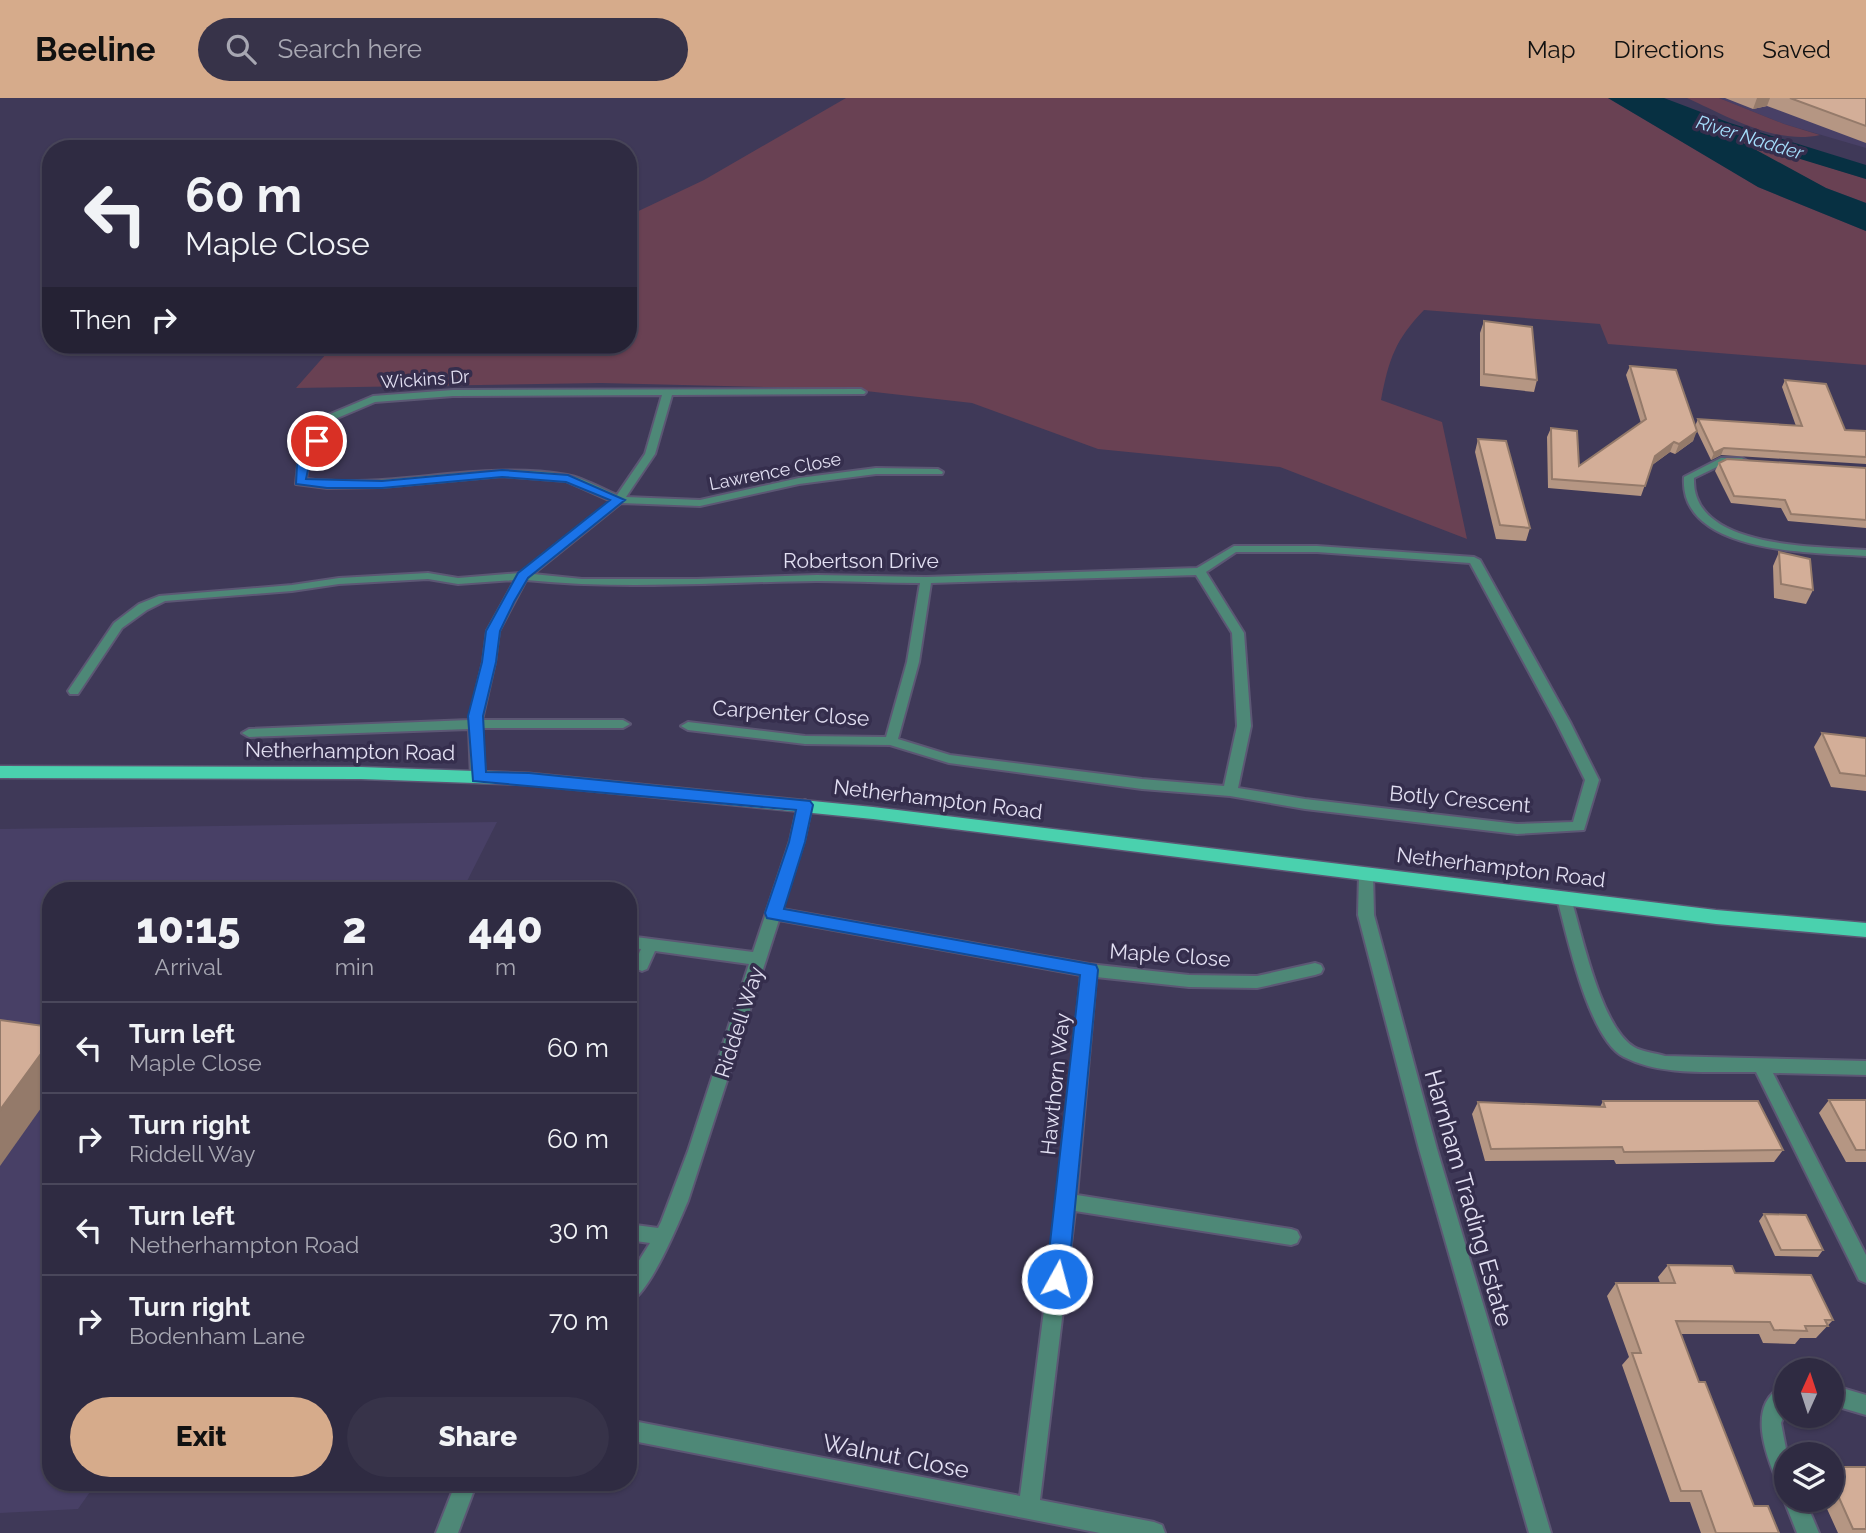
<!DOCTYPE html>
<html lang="en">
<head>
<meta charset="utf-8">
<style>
  body { margin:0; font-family:Raleway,sans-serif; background:#373349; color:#f1f3f6; height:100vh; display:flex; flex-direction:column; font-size:26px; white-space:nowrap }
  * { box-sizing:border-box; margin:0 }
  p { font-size:23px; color:#a7a7b2 }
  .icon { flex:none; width:38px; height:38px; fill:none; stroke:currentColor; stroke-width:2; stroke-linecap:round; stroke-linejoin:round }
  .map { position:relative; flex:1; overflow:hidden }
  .details { position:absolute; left:42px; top:784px; width:595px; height:609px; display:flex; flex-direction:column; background:#2f2b42; border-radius:28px; box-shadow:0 2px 5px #0004,0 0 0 2px #4a475b }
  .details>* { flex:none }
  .top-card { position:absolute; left:42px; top:42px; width:595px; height:214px; border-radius:28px; box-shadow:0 2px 5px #0004,0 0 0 2px #4a475b; background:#2f2b42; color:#f1f3f6; overflow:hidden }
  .needle { width:46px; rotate:3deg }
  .tools { position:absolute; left:1774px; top:1260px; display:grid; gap:14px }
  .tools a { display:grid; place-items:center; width:70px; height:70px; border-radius:50%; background:#2f2b42; box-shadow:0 2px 5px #0004,0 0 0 2px #4a475b; font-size:35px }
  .pin { position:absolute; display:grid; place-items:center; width:60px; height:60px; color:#fff; margin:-30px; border:4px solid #fff; border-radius:50%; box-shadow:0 2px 7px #0007 }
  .me { position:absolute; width:77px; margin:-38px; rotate:7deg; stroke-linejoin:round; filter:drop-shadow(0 0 5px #0008) }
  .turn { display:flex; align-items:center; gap:24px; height:147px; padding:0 28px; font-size:32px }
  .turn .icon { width:91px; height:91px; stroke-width:2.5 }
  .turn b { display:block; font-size:49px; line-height:60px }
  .then { display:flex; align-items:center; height:66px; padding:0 28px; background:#0003; gap:14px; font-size:26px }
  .eta { display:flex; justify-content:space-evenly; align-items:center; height:119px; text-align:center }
  .eta b { font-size:42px; font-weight:800; line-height:49px }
  .action { display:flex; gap:14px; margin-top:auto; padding:14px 28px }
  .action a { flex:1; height:80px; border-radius:42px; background:#d6ab8b; color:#111; font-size:28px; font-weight:800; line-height:80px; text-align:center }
  .action a+a { background:#373349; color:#f1f3f6 }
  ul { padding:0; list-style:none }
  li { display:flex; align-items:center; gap:21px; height:91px; padding:0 28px; border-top:2px solid #4a475b }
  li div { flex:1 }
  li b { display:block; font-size:26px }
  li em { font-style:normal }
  header { display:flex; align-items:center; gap:42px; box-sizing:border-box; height:98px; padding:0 35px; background:#d6ab8b; color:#111 }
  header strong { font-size:33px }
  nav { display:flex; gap:38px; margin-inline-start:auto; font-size:24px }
  .search { width:490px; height:63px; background:#373349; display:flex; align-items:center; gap:18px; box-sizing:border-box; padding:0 24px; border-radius:38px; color:#a7a7b2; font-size:26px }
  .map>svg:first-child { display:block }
  .built { fill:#484066 }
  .green { fill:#694153 }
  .water { fill:#073042 }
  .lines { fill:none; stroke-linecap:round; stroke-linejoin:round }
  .minor-casing { stroke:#5c5774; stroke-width:4 }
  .primary-casing { stroke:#5c5774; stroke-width:3 }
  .minor { fill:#4e8877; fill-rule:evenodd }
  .primary { fill:#4ad1ae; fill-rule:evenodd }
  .wall { fill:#b59683 }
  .shaded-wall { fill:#947a6a }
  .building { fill:#d3ae98; stroke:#947a6a; stroke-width:2 }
  .route { fill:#1a73e8; stroke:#114b97; stroke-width:2 }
  .labels { text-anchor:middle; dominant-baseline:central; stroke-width:7; stroke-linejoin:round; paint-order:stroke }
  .far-street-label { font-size:18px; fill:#e2dff2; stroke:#352e4d }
  .far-water-label { font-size:19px; font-style:italic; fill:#a5defc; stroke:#352e4d }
  .street-label { font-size:21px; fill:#e2dff2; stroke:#352e4d }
  .near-street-label { font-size:24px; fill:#e2dff2; stroke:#352e4d }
</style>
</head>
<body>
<header>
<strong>Beeline</strong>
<div class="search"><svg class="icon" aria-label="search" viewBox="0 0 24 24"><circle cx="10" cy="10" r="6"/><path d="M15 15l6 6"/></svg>Search here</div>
<nav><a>Map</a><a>Directions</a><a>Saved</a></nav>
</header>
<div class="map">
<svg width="1866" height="1435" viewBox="0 0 1866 1435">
  <rect width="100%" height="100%" fill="#3f3958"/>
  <g class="built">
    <polygon points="1719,0 1866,0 1866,50 1784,26"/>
    <polygon points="497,724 462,793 51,793 51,1384 97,1384 78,1411 0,1415 0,731"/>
  </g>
  <g class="green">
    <path d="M846,0H1608L1758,89L1866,133V267L1608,246L1600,226L1424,212C1395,242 1389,261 1381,302L1442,324L1467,441L1280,369L1098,351L972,305L848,291L601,285L296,290L334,247H628V118L704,82Z"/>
    <path d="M1687,0H1719L1784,26L1820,37C1775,47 1727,18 1687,0Z"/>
    <polygon points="1738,41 1866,81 1866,105 1826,90 1740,45"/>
  </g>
  <polygon class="water" points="1608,0 1664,0 1730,25 1866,67 1866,81 1738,42 1826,90 1866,105 1866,133 1758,89"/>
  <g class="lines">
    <g class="minor-casing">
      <g id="minor">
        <path d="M861,291L866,294L864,296L672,297L655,356L626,399L700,402L799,380L876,370L938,371L943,374L942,376H876L799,386L700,408L621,405L533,476L582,481H696L817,477L926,479L1197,470L1234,448H1317L1474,459L1480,462L1570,624L1599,682L1584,732L1517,736L1305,711L1230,698L1142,691L949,665L890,647L805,646L688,632L681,628L688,624L805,638L886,639L907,564L920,485C886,485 851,483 817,483C720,484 624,492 526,482L499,533L495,564L482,622H623L630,626L623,630H482L485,679L478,684L471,679L469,631L249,639L242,635L249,631L469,622L483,564L487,533L515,482L458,486L428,481L339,486L292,493L165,503L147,512L122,530L78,596H70L68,593L114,525L139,506L159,498L292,487L339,480L428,475L458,480L520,475L611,403L566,383L502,378L382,389L327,390L296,386L298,367L328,317L373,298L453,292ZM662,297L645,356L617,397C602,391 584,380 567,377C480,362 393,391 306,381L308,367L335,321L375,304L453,298ZM1236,454H1317L1470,465L1556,624L1585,682L1573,724L1517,726L1305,701L1238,690L1251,628L1244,535L1206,474ZM1196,477L1232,535L1237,628L1224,688L1142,681L950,657L898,641L919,564L931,485Z"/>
        <path d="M1721,360H1742L1747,363L1742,366H1723L1694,380C1691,452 1819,448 1866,452V458C1814,454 1679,457 1684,379Z"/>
        <path d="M805,702L812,707L804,743L782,811L1089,866L1189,877L1257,878L1315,865L1321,867L1323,871L1321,875L1315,877L1257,890L1189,889L1096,879L1077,1097L1291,1131L1297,1133L1300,1139L1297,1145L1291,1147L1075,1113L1040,1402L1154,1424L1162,1427L1165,1435H1100L628,1342V1322L1020,1398L1058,1104L1081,877L779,822L688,1103C678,1126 650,1196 628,1205V1180L650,1145L628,1142V1126L658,1130L661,1124L688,1053L749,866L655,853L647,871L642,873L637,871L634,867L641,851L628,850V838L753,854L790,743L798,707Z"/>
        <polygon points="1366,770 1371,771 1373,775 1374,817 1437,1051 1551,1435 1529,1435 1419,1051 1358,817 1359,775 1361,771"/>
        <path d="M1564,795L1569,796L1571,800C1582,837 1601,929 1634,949C1642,954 1656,955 1665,958L1866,963V977L1773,975L1866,1157V1185L1859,1182L1756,974C1714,973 1663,979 1624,959C1589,942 1567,838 1557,800L1559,796Z"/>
        <path d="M1787,1286V1310L1781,1325L1787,1356V1393L1780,1390C1767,1360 1743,1304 1787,1286Z"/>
        <polygon points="1832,1287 1866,1297 1866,1317 1832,1307"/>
        <polygon points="456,1384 477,1384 458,1435 436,1435"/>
        <polygon points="1787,1397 1787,1402 1805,1402 1819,1435 1797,1435 1784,1402"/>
      </g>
    </g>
    <g class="primary-casing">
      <polygon id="primary" points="0,668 361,669 529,675 873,709 1716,812 1866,825 1866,839 1716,826 873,721 529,687 361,681 0,680"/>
    </g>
    <use href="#minor" class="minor"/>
    <use href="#primary" class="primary"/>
  </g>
  <g class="wall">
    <polygon points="1725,0 1866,0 1866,45 1767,8 1753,11"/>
    <polygon points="1484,223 1537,282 1534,294 1480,288 1480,235"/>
    <polygon points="1630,268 1695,328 1698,321 1796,328 1782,289 1785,282 1845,332 1866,333 1866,366 1721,357 1711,362 1696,331 1693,343 1675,356 1670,354 1652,367 1641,398 1548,390 1547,339 1551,330 1579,368 1641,325 1626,277"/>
    <polygon points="1478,341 1530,430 1526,443 1496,441 1475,354"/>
    <polygon points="1719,365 1866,370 1866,430 1788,423 1781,410 1731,405 1715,373"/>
    <polygon points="1779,454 1813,492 1806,506 1774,500 1773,468"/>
    <polygon points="1822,635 1866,640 1866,693 1831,689 1814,649"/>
    <polygon points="1829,1002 1866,1002 1866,1064 1846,1064 1819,1015"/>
    <polygon points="1603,1003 1783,1052 1774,1064 1616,1066 1614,1062 1485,1063 1472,1016 1478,1004 1600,1009"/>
    <polygon points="1764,1116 1823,1152 1818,1159 1775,1158 1759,1123"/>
    <polygon points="1668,1167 1735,1175 1833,1222 1816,1240 1800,1240 1795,1246 1763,1245 1759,1236 1681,1236 1699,1284 1754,1408 1779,1435 1701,1435 1690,1404 1670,1404 1622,1267 1629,1259 1607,1198 1616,1185 1660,1185 1658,1179"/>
    <polygon points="1832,1369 1866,1369 1866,1435 1838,1435 1823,1402 1832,1402"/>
  </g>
  <g class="shaded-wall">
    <polygon points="1757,0 1770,0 1767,8 1753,11"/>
    <polygon points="1697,333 1693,343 1675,356 1679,346"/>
    <polygon points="1674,344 1670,354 1651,368 1655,358"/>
    <polygon points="1724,350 1721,357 1711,362 1714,355"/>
    <polygon points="51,942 51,996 0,1068 0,1012"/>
  </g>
  <g class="building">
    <polygon points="1790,0 1866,0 1866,28"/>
    <polygon points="1484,223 1532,229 1537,282 1484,276"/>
    <polygon points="1630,268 1676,272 1697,333 1679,346 1674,344 1655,358 1645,388 1552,381 1551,330 1577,333 1579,368 1646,321"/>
    <polygon points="1785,282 1826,286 1845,332 1866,333 1866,359 1724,350 1714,355 1698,321 1802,328"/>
    <polygon points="1478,341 1506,343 1530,430 1500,427"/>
    <polygon points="1727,361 1866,370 1866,422 1791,416 1785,402 1734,398 1719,365"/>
    <polygon points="1779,454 1810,461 1813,492 1781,486"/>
    <polygon points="1822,635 1866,640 1866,678 1840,675"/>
    <polygon points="0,922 51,929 51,942 0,1012"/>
    <polygon points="1829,1002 1866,1002 1866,1052 1856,1052"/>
    <polygon points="1603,1003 1758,1003 1783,1052 1624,1054 1622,1049 1491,1051 1478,1004 1605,1009"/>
    <polygon points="1764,1116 1806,1117 1823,1152 1781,1152"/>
    <polygon points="1668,1167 1732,1168 1735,1175 1811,1177 1833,1222 1825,1222 1828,1228 1805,1228 1807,1233 1774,1232 1770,1224 1676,1223 1699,1284 1705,1284 1754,1408 1768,1408 1779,1435 1716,1435 1701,1393 1681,1393 1632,1255 1641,1255 1616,1185 1675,1185"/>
    <polygon points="1832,1369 1866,1369 1866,1431 1853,1431 1832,1384"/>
  </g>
  <polygon class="route" points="317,340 323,343 309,367 306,381 382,383 502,372 568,377 625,402 528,480 514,504 500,533 496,564 483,618 486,674 529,675 810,703 813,707 805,744 784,811 1096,867 1098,872 1068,1181 1065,1188 1057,1191 1050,1188 1046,1181 1080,877 767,820 765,815 789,744 796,712 473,683 468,618 482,564 486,533 518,475 610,402 566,384 502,379 382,390 327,390 296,386 297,367 313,341"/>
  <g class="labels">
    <g class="far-street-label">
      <text transform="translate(425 281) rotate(-4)">Wickins Dr</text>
      <text transform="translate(775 373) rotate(-11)">Lawrence Close</text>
    </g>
    <g class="far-water-label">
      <text transform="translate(1750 39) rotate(17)">River Nadder</text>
    </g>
    <g class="street-label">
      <text x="861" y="462">Robertson Drive</text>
      <text transform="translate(791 615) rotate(4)">Carpenter Close</text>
      <text transform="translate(350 653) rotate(1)">Netherhampton Road</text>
      <text transform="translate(938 701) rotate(7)">Netherhampton Road</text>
      <text transform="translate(1460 701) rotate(5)">Botly Crescent</text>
      <text transform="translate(1501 769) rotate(7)">Netherhampton Road</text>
      <text transform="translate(1170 857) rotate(4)">Maple Close</text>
      <text transform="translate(739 924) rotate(-72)">Riddell Way</text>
      <text transform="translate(1055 986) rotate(-84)">Hawthorn Way</text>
    </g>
    <g class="near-street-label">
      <text transform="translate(1469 1100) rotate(74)">Harnham Trading Estate</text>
      <text transform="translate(896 1358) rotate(11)">Walnut Close</text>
    </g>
  </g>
</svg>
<div class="tools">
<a><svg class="needle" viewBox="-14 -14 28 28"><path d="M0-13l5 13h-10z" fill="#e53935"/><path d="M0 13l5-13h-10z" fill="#a7a7b2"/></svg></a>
<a><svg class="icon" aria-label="layers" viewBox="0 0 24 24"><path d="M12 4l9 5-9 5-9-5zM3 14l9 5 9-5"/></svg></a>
</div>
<div class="pin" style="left:317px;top:343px;background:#d93025"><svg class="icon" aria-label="arrive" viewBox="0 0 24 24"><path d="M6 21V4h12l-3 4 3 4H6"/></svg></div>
<svg class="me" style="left:1057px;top:1181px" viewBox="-20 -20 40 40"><circle r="17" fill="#1a73e8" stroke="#fff" stroke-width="3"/><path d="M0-11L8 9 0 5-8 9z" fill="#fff"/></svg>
<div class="top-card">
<div class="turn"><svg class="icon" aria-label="left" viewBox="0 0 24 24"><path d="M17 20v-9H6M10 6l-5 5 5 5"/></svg><div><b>60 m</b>Maple Close</div></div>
<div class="then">Then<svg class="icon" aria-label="right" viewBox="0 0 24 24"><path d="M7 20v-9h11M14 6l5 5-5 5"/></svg></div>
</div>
<section class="details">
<div class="eta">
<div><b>10:15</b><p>Arrival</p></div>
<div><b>2</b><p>min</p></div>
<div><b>440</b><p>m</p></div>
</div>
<ul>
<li><svg class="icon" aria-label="left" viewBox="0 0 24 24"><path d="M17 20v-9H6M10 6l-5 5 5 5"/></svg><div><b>Turn left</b><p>Maple Close</p></div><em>60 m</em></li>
<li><svg class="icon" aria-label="right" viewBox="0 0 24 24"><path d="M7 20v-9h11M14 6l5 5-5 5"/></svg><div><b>Turn right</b><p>Riddell Way</p></div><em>60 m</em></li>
<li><svg class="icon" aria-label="left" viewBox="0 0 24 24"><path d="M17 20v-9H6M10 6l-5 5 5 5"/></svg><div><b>Turn left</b><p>Netherhampton Road</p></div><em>30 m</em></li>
<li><svg class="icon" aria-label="right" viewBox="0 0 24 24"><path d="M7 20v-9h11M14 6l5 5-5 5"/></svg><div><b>Turn right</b><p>Bodenham Lane</p></div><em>70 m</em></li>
</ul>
<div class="action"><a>Exit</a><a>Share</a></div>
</section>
</div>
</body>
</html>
